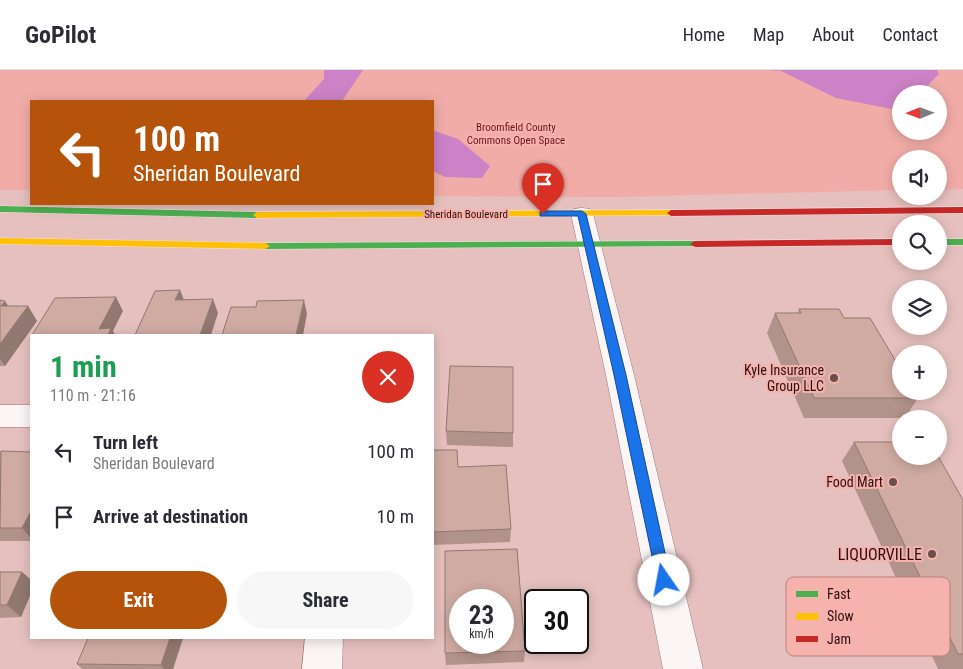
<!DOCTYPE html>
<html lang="en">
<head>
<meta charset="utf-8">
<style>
  body { margin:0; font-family:"Roboto Condensed",sans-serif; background:#f7f7f7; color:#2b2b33; height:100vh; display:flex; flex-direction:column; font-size:19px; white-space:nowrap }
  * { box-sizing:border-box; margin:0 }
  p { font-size:16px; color:#7c7c81 }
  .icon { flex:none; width:28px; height:28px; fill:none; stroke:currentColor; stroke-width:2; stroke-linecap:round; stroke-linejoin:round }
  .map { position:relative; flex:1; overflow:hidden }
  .side { position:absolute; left:30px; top:264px; width:404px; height:305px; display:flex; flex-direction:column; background:#fff; border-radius:0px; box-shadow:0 2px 12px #0003 }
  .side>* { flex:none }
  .hud { position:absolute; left:30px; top:30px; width:404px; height:105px; border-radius:0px; box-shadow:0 2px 12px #0003; background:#b45309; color:#fff; overflow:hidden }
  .needle { width:32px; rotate:269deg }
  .controls { position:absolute; left:892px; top:15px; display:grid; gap:10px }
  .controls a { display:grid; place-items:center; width:55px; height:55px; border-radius:50%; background:#fff; box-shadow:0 2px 12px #0003; font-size:25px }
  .speed { position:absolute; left:449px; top:519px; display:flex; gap:10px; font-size:25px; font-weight:700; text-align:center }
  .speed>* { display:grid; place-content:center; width:65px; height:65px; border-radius:50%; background:#fff; box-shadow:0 2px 12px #0003; line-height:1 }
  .speed small { font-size:12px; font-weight:400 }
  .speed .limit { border:2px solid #111; border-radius:8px; background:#fff; color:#111 }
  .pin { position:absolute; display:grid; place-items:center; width:42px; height:42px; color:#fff; margin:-51px -21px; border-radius:50% 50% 50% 0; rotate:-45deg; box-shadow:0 0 5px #0007 }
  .pin .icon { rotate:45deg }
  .me { position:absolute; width:55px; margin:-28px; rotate:348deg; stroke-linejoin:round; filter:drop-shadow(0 0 4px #0008) }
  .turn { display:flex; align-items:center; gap:18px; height:105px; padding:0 20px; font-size:22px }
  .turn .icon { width:65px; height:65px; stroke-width:2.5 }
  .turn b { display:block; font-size:35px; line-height:42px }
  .round { display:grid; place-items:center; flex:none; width:52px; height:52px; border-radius:26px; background:#f7f7f7 }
  .summary { display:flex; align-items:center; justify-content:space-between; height:85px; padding:0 20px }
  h1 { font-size:30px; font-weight:700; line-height:38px; color:#1e9e55 }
  .button { display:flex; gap:10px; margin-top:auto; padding:10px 20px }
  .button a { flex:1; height:58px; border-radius:30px; background:#b45309; color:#fff; font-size:20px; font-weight:700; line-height:58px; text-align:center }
  .button a+a { background:#f7f7f7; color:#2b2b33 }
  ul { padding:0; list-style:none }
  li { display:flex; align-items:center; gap:15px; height:65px; padding:0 20px }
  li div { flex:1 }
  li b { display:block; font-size:19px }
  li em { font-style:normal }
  header { display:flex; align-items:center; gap:30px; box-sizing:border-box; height:70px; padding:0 25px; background:#fff; border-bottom:1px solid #e1e1e2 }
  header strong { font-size:24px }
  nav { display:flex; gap:28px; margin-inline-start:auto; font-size:18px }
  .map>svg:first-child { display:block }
  .green { fill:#f1aca7; fill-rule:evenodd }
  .water { fill:#cc82c6 }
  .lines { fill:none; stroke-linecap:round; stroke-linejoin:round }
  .street-casing { stroke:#9b7c7b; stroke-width:1 }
  .fast-casing { stroke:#f3e3e2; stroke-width:1 }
  .slow-casing { stroke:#f3e3e2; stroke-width:1 }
  .jam-casing { stroke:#f3e3e2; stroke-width:1 }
  .street { fill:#fbf6f5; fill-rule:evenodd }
  .fast { fill:#4caf50; fill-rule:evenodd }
  .slow { fill:#ffc107; fill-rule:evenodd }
  .jam { fill:#c62828; fill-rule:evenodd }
  .wall { fill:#b2938b }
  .shaded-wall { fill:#917871 }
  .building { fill:#cfaba2; stroke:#917871; fill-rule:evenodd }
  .route { fill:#1a73e8; stroke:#114b97 }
  .poi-dot { fill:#6d4d4c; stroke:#f6b2ad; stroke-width:2 }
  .labels { text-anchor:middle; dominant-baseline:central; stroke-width:4; stroke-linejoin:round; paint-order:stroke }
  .far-park-label { font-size:11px; fill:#6b1519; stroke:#f6b2ad }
  .far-street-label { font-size:11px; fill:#2d0f0e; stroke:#f6b2ad }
  .poi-label { font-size:14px; fill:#2d0f0e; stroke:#f6b2ad; text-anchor:end }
  .near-poi-label { font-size:16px; fill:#2d0f0e; stroke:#f6b2ad; text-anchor:end }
  .key { fill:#f6b2ad; stroke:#ba817d; stroke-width:1 }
  .key-label { font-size:14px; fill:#2d0f0e }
</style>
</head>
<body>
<header>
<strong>GoPilot</strong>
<nav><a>Home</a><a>Map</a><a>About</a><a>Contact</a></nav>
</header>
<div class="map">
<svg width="963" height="599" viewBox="0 0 963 599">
  <rect width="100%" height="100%" fill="#e5c0be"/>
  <path class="green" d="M0,0H963V119L939,120V89H901V120L614,127L433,126L432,31H31V120H0ZM901,24H939V61H901Z"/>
  <g class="water">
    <polygon points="324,0 363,0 342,31 304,31 324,9"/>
    <polygon points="767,0 937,0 939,4 919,24 901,24 901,34 892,39 836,28 781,1"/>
    <polygon points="432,60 458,69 490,96 482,108 445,107 433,101"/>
  </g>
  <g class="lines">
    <g class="street-casing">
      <g id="street">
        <polygon points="582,138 590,139 593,144 634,305 703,599 663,599 606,305 571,144 574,139"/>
        <rect x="0" y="335" width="31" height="22"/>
        <polygon points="305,568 343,568 342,599 302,599"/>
      </g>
    </g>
    <g class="fast-casing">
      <g id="fast">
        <polygon points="0,136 257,142 261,145 257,148 0,142"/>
        <rect x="939" y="169" width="24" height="6"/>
        <polygon points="695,171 698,172 698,176 265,179 260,176 265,173"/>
      </g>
    </g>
    <g class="slow-casing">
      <g id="slow">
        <polygon points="671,140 675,143 674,145 257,148 253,145 257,142"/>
        <polygon points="0,168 265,173 270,176 265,179 0,174"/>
      </g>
    </g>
    <g class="jam-casing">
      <g id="jam">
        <polygon points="963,137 963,143 671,146 667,143 671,140"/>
        <polygon points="901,169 901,175 695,177 690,174 695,171"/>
      </g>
    </g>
    <use href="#street" class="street"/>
    <use href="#fast" class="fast"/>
    <use href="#slow" class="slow"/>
    <use href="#jam" class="jam"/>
  </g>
  <g class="wall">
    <polygon points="0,230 8,236 28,236 37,251 5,296 0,296"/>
    <polygon points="799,239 844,248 918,328 905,348 804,348 767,263 775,243 798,243"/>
    <polygon points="446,361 513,363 513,377 447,375"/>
    <polygon points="854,372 963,430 963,599 938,599 842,391"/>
    <polygon points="432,380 458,397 511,459 510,472 432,475"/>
    <rect x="0" y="382" width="31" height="89"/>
    <polygon points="0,502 22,502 31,510 31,523 21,547 0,548"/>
    <polygon points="183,568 173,599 82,599 77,594"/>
    <polygon points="525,581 524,592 446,595 445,583"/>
  </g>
  <g class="shaded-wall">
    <polygon points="180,220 186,235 175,230"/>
    <polygon points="116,227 123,241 113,261 115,265 102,265 99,259"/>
    <polygon points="213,229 218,243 211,265 200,265"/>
    <polygon points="304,230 307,244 303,265 296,265"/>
    <polygon points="5,231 14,245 1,236"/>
    <polygon points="28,236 37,251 5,296 0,289 0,274"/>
    <polygon points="31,441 31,468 22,458"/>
    <polygon points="22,502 31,510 31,523 21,547 7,535"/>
    <polygon points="170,568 183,568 173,599 164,599 161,595"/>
  </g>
  <g class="building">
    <polygon points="180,220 175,230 213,229 200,265 135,265 155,221"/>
    <polygon points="116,227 99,259 111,258 108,265 32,265 55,228"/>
    <polygon points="0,230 5,231 1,236 28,236 0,274"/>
    <polygon points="304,230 296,265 222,265 231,237 256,237 257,231"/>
    <polygon points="799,239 839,239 844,248 870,248 901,300 901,321 914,321 918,328 814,328 775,243 801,243"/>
    <polygon points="450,296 513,297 513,363 446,361"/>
    <polygon points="854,372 901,372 901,386 938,386 963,430 963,584 958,584"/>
    <polygon points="432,380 457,380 458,397 506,395 511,459 432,462"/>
    <polygon points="1,381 31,382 31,441 22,458 0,458"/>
    <path d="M517,479L525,581L445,583V481ZM460,530H502V572H460Z"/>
    <polygon points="0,502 22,502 7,535 0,535"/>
    <polygon points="88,568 170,568 161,595 77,594"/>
  </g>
  <polygon class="route" points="543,141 582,141 586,144 626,305 671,510 669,514 664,516 659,514 657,510 614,305 578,146 540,146 540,142"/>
  <g class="poi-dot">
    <circle cx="834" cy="308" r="5"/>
    <circle cx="893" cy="412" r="5"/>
    <circle cx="932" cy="484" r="5"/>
  </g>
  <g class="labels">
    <g class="far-park-label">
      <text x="516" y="57">Broomfield County<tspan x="516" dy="13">Commons Open Space</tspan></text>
    </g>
    <g class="far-street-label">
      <text x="466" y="144">Sheridan Boulevard</text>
    </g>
    <g class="poi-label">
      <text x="824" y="300">Kyle Insurance<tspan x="824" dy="16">Group LLC</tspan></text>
      <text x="883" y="412">Food Mart</text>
    </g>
    <g class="near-poi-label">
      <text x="922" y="484">LIQUORVILLE</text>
    </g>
  </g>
  <rect x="786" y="507" width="164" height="79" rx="8" class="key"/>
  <rect x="796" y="521" width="22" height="6" fill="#4caf50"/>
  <rect x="796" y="543" width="22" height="7" fill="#ffc107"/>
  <rect x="796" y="566" width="22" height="6" fill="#c62828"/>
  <g class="key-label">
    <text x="827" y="529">Fast</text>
    <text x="827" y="551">Slow</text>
    <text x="827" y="574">Jam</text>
  </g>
</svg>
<div class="controls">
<a><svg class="needle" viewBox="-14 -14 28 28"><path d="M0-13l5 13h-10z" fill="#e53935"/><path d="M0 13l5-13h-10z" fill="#7c7c81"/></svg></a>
<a><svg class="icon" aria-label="sound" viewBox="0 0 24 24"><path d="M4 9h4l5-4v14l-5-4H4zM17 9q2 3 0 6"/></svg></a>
<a><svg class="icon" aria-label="search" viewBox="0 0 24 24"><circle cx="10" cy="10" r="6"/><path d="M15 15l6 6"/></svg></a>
<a><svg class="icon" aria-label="layers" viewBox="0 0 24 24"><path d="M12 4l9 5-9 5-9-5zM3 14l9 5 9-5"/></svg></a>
<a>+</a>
<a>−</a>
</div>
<div class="speed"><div>23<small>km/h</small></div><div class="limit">30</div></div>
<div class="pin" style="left:543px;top:144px;background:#d93025"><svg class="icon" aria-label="arrive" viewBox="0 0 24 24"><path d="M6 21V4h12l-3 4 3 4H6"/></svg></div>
<svg class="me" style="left:664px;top:510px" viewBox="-20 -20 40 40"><circle r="19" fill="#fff"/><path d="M0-13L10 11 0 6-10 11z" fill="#1a73e8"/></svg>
<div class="hud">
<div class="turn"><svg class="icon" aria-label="left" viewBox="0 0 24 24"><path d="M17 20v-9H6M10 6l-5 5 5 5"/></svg><div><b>100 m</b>Sheridan Boulevard</div></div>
</div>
<section class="side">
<div class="summary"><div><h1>1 min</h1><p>110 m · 21:16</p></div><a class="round" style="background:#d93025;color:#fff"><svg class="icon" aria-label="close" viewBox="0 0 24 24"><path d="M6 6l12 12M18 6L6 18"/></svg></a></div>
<ul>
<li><svg class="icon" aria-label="left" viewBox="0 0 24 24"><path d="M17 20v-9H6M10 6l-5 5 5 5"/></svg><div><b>Turn left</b><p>Sheridan Boulevard</p></div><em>100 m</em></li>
<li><svg class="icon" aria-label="arrive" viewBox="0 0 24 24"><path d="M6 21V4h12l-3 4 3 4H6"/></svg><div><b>Arrive at destination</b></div><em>10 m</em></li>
</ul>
<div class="button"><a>Exit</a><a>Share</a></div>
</section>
</div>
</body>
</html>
